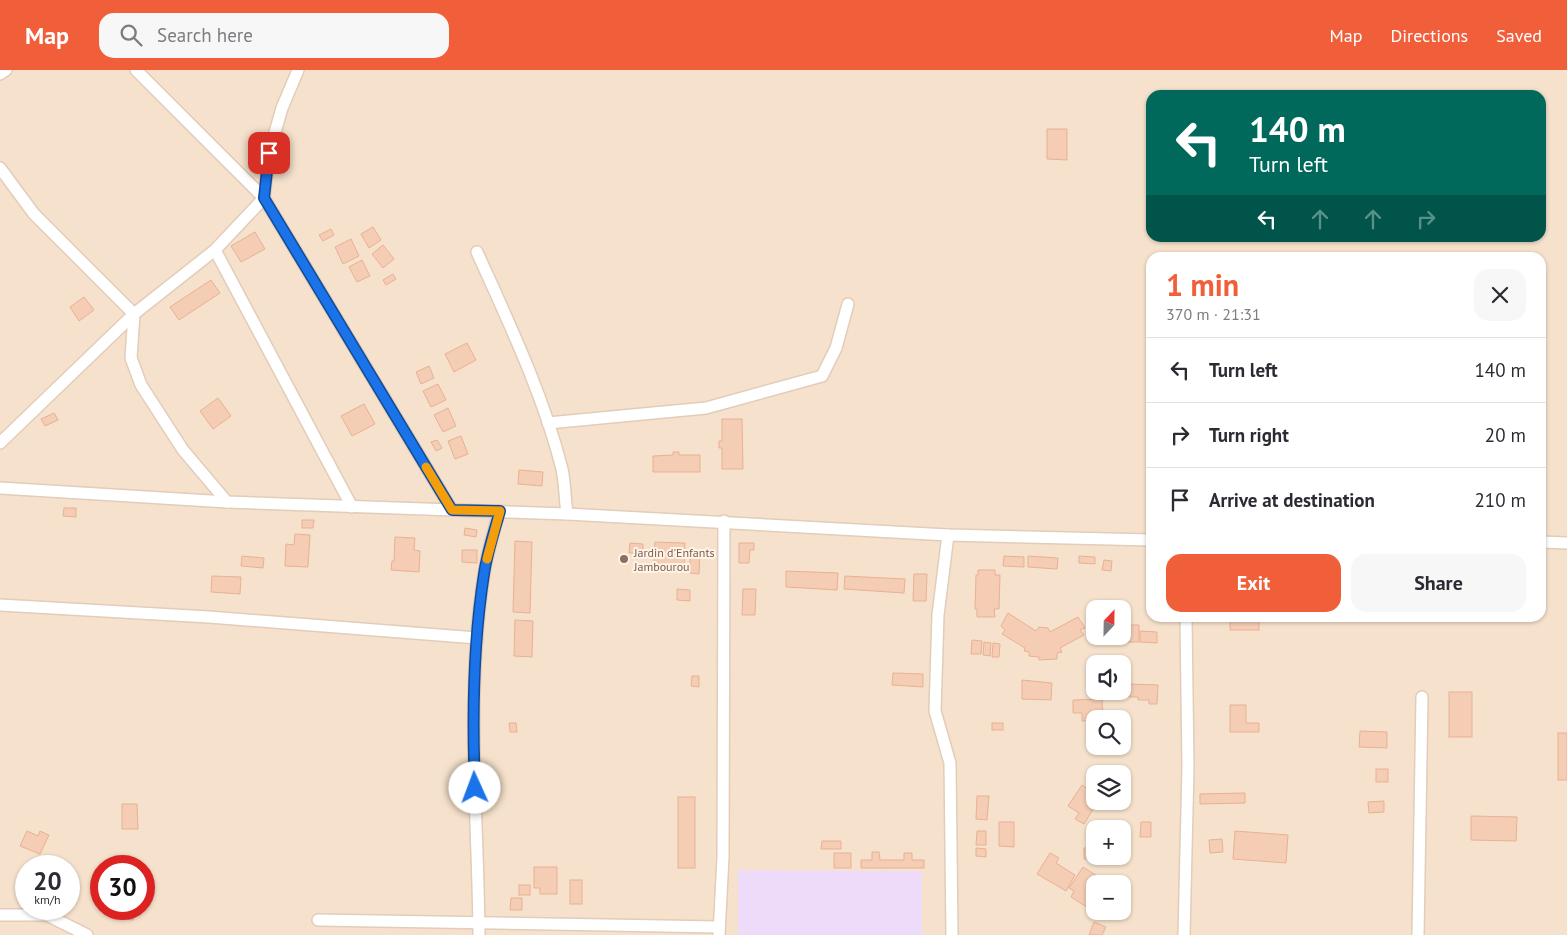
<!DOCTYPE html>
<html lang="en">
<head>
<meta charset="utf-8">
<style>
  body { margin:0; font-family:"PT Sans",sans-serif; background:#f7f7f7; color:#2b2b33; height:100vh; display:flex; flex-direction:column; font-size:19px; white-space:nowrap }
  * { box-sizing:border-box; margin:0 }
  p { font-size:16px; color:#7c7c81 }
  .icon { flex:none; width:28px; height:28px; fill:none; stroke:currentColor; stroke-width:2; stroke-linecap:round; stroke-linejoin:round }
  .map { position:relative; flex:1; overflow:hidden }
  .drawer { position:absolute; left:1146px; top:182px; width:400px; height:370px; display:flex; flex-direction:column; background:#fff; border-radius:15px; box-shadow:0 1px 4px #0004 }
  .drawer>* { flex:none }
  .top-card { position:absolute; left:1146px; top:20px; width:400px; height:152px; border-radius:15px; box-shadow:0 1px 4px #0004; background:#00695c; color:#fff; overflow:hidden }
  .needle { width:32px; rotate:22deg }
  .buttons { position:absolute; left:1086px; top:530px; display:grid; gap:10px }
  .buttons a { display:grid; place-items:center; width:45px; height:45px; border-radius:10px; background:#fff; box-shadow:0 1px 4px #0004; font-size:25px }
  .speed { position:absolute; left:15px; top:785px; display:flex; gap:10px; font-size:25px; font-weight:700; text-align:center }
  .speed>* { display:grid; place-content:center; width:65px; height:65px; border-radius:50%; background:#fff; box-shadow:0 1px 4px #0004; line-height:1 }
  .speed small { font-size:12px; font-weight:400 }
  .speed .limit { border:8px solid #d22; background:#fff; color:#111 }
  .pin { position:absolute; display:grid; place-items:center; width:42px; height:42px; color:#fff; margin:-21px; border-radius:10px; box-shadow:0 2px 8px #0006 }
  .me { position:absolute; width:55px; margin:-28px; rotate:358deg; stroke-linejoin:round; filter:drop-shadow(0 0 4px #0008) }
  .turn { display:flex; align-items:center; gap:18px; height:105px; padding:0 20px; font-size:22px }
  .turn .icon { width:65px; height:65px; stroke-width:2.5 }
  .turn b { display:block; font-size:35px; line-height:42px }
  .lanes { display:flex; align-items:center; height:48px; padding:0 20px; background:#0003; justify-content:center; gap:25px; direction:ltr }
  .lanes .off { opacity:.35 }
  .round { display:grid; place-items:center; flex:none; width:52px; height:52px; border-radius:15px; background:#f7f7f7 }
  .headline { display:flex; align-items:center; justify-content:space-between; height:85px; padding:0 20px }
  h1 { font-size:30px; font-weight:800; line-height:38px; color:#f15e3a }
  .button { display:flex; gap:10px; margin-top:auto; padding:10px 20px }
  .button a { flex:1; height:58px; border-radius:15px; background:#f15e3a; color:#fff; font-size:20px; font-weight:800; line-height:58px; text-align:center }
  .button a+a { background:#f7f7f7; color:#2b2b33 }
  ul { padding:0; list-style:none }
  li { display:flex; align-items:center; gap:15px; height:65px; padding:0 20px; border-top:1px solid #e1e1e2 }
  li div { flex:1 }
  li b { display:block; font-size:19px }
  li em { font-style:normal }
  header { display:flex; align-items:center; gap:30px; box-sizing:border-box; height:70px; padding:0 25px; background:#f15e3a; color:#fff }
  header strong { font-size:24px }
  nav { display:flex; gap:28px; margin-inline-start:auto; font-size:18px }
  .search { width:350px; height:45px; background:#f7f7f7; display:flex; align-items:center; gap:12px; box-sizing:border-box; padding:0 18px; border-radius:15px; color:#7c7c81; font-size:19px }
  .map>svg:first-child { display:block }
  .residential { fill:#f6e2cc; fill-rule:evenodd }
  .education { fill:#eedbfa }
  .building { fill:#f5ccb4; stroke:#e8b193 }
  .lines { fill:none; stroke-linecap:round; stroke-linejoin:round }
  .minor-casing { stroke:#e2ccba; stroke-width:14 }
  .minor { stroke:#fff; stroke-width:11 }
  .route-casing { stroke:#114b97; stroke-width:12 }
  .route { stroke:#1a73e8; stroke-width:9 }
  .slow { stroke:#f59e0b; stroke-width:9 }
  .education-dot { fill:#8d6e63; stroke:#fff4e6; stroke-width:2 }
  .labels { text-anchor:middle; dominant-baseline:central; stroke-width:4; stroke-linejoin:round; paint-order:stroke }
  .education-label { font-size:12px; fill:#785e54; stroke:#fff4e6; text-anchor:start }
</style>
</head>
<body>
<header>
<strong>Map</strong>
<div class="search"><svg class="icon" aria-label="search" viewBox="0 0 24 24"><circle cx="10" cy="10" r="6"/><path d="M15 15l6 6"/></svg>Search here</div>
<nav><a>Map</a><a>Directions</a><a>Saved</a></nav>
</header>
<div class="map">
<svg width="1567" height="865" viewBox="0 0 1567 865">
  <rect width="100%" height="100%" fill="#fef0de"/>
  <path class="residential" d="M0,0H1567V865H0ZM1151,25H1541V168H1151ZM1151,188H1541V548H1151ZM1095,539H1122V566H1095ZM1095,594H1122V621H1095ZM1095,649H1122V676H1095ZM1095,704H1122V731H1095ZM1095,759H1122V786H1095ZM26,796H69V839H26ZM101,796H144V839H101ZM1095,814H1122V841H1095Z"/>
  <polygon class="education" points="738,800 922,801 922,865 738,865"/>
  <g class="building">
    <polygon points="1047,59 1067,59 1067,90 1047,89"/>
    <polygon points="373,157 381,170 369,178 361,164"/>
    <polygon points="331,159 334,165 323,171 319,165"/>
    <polygon points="255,162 265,179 241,192 231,176"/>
    <polygon points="351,169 359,186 343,194 335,177"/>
    <polygon points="383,175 394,189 383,198 372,184"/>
    <polygon points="362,190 370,206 357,212 349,197"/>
    <polygon points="393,204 396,209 386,215 383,210"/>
    <polygon points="211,210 220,223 179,250 170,237"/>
    <polygon points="84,227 94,240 79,251 70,237"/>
    <polygon points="467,273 476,290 454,302 445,284"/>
    <polygon points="429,296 434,308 421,314 416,302"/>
    <polygon points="438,314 446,330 431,337 423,321"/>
    <polygon points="218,328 231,346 213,359 200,341"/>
    <polygon points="364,334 375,354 352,366 341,346"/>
    <polygon points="448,338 456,356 443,362 434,345"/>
    <polygon points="54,343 58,350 45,356 41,349"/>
    <polygon points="722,349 742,349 743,399 722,399 722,378 719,378 719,371 722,371"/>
    <polygon points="461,366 468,384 455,389 448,371"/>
    <polygon points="437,370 442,378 436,381 431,372"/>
    <polygon points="673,382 679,382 679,385 700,385 700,402 653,402 653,386 673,385"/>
    <polygon points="519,400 543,402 542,416 518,414"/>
    <polygon points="64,438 76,438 76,447 63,446"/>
    <polygon points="302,450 314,450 313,458 302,458"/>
    <polygon points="465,458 477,460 476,467 464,465"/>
    <polygon points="295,464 310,465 308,497 285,496 286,474 294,475"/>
    <polygon points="395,467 415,468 414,480 420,481 419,502 391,500 392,491 394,491"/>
    <polygon points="515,471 532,472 530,543 513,542"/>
    <polygon points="655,472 685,473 684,496 654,494"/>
    <polygon points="630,473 643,474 643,483 629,483"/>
    <polygon points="739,473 754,473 754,480 750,480 749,493 739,493"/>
    <polygon points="462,480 477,480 477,493 462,492"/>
    <polygon points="690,484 700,484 699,504 690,503"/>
    <polygon points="242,486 264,488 263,498 241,496"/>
    <polygon points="1004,486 1024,487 1024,497 1003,496"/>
    <polygon points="1028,486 1058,488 1057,499 1028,497"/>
    <polygon points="1079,486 1095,487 1095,494 1079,493"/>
    <polygon points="1104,490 1112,491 1111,501 1102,500"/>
    <polygon points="978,500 995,500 995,505 1000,505 999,539 994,539 995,547 977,547 977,539 975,539 976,505 978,505"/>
    <polygon points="786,501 838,503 837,520 786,517"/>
    <polygon points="914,504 927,504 926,531 913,531"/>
    <polygon points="212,506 241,507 240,524 211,522"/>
    <polygon points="845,506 905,509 904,523 844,519"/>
    <polygon points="677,519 690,520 690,531 677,530"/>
    <polygon points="743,519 756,519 755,545 742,545"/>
    <polygon points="1008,543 1036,561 1039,557 1048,558 1050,562 1078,547 1085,558 1080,560 1084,565 1060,578 1062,582 1057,583 1057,589 1039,590 1039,587 1029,586 1029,582 1024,581 1025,578 1002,564 1005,560 1001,556"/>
    <rect x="1230" y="548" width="29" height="12"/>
    <polygon points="515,550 533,551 532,587 514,586"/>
    <polygon points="1122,555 1139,555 1139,572 1121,572"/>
    <polygon points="1140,561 1157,562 1157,573 1140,572"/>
    <polygon points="972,570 982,571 981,584 971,584"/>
    <polygon points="984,572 991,573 990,586 983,585"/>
    <polygon points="993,573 1000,574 999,587 992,587"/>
    <polygon points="893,603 923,604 923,617 892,615"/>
    <polygon points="692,606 699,606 699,617 691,616"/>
    <polygon points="1022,610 1052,613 1051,630 1022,629"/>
    <polygon points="1129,614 1158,615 1157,634 1149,634 1149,630 1138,630 1138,627 1129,627"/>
    <rect x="1449" y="622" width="23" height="45"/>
    <polygon points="1102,629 1103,649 1082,651 1082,643 1073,643 1073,630"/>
    <polygon points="1230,635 1246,635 1246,653 1259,653 1259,662 1230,662"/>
    <polygon points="509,653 516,653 517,662 510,662"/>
    <rect x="992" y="653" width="11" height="7"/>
    <polygon points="1360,661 1387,662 1387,678 1359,677"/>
    <rect x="1558" y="663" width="9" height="47"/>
    <rect x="1376" y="699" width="12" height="13"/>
    <polygon points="1082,715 1095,724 1095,731 1098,731 1084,754 1075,749 1079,743 1068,736"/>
    <polygon points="1245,723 1245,733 1200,734 1200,724"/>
    <polygon points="977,726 989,726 987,750 976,749"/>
    <rect x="678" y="727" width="17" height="71"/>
    <polygon points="1384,731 1384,742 1369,743 1368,732"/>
    <polygon points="122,734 137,734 138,759 122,759"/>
    <polygon points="1471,746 1517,747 1516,771 1471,770"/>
    <polygon points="999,752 1014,752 1014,777 999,776"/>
    <polygon points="1141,752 1151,752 1151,767 1140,767"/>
    <polygon points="27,761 38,766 40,761 49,765 40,784 20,776"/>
    <polygon points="977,761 986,761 986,775 976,775"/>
    <polygon points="1235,761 1288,765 1286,793 1233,789"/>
    <polygon points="1222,769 1223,782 1210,783 1209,770"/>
    <polygon points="822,771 841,771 841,779 821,779"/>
    <polygon points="976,778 986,779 986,787 976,786"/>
    <polygon points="1084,778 1095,778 1095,786 1116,786 1116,790 1084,789"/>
    <polygon points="872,782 879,782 880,790 904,790 904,783 912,783 912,790 924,790 924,798 861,798 861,790 872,790"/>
    <rect x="834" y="783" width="17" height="15"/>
    <polygon points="1050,783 1059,788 1056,793 1075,805 1066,821 1037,804"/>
    <polygon points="534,797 557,797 557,824 540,824 540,818 534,818"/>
    <polygon points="1083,797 1110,814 1095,814 1093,841 1071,827 1074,821 1069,818"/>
    <rect x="570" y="810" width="12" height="24"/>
    <rect x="519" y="815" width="11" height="10"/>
    <polygon points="511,828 522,828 522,840 510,840"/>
    <polygon points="126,839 134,839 133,850 125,849"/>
    <polygon points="1094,852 1106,857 1102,865 1089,865"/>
  </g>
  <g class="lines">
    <g class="minor-casing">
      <g id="minor">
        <polyline points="136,0 264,128 452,440"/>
        <polyline points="0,4 6,0"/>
        <polyline points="0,98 34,144 134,244 131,288 141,315 183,380 227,432"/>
        <polyline points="215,180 352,437"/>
        <path d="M477,182C509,253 543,324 562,399C565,413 565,429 567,444"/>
        <polyline points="548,353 706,338 822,306 836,278 848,234"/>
        <polyline points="0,373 134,244 215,180 264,128 269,83 282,38 298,0"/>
        <polyline points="0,418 227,432 567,444 948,465 1151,470"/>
        <polyline points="948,465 938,545 935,641 950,693 952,865"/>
        <polyline points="1541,472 1567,473"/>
        <polyline points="0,535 209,547 477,568"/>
        <polyline points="0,845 47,845 87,865"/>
        <polyline points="318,850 719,857"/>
        <path d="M479,865C478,745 465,623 484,504C487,483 494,462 499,441"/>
        <polyline points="719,865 723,787 724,451"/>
        <polyline points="1184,865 1188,697 1186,548"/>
        <polyline points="1418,865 1422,627"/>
      </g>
    </g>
    <use href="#minor" class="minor"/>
  </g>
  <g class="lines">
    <g class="route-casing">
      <path id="route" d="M269,83L264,128L452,440L500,441C494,462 487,483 484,504C473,574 472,647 475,718"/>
    </g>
    <use href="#route" class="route"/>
    <polyline class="slow" points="426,397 452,440 500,441 487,489"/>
  </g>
  <circle class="education-dot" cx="624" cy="489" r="5"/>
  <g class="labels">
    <g class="education-label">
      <text x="634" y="482">Jardin d'Enfants<tspan x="634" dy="14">Jambourou</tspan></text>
    </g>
  </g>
</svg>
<div class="buttons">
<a><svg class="needle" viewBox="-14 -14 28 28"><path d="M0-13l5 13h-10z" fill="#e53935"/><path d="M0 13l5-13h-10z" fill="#7c7c81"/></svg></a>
<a><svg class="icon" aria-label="sound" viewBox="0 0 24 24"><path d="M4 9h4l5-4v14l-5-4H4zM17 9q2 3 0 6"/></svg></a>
<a><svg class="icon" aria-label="search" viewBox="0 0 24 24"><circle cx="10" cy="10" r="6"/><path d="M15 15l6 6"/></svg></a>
<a><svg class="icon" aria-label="layers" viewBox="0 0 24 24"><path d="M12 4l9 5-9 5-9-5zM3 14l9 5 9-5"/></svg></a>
<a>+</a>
<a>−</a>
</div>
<div class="speed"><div>20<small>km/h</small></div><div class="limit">30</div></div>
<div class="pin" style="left:269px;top:83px;background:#d93025"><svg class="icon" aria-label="arrive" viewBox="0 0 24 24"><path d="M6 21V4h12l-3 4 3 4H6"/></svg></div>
<svg class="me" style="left:475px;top:718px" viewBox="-20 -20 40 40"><circle r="19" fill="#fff"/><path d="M0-13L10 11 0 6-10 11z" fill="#1a73e8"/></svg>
<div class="top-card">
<div class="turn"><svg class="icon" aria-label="left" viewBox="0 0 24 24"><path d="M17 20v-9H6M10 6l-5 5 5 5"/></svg><div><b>140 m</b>Turn left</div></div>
<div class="lanes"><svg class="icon" aria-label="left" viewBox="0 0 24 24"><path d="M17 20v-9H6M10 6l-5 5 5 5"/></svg><svg class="icon off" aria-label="ahead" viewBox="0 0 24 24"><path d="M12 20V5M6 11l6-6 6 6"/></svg><svg class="icon off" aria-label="ahead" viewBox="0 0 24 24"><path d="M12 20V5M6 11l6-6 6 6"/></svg><svg class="icon off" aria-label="right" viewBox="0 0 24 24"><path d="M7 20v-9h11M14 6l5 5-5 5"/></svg></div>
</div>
<section class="drawer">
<div class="headline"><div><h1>1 min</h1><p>370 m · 21:31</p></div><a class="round"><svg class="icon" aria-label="close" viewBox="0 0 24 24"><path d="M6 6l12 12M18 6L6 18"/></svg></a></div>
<ul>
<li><svg class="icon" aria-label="left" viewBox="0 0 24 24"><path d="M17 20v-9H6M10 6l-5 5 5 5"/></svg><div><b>Turn left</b></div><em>140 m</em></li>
<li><svg class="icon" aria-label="right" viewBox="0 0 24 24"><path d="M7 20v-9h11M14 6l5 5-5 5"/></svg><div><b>Turn right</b></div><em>20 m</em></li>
<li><svg class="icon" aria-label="arrive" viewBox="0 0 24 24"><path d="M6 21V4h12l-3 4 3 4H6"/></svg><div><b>Arrive at destination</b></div><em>210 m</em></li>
</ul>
<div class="button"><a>Exit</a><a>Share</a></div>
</section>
</div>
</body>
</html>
